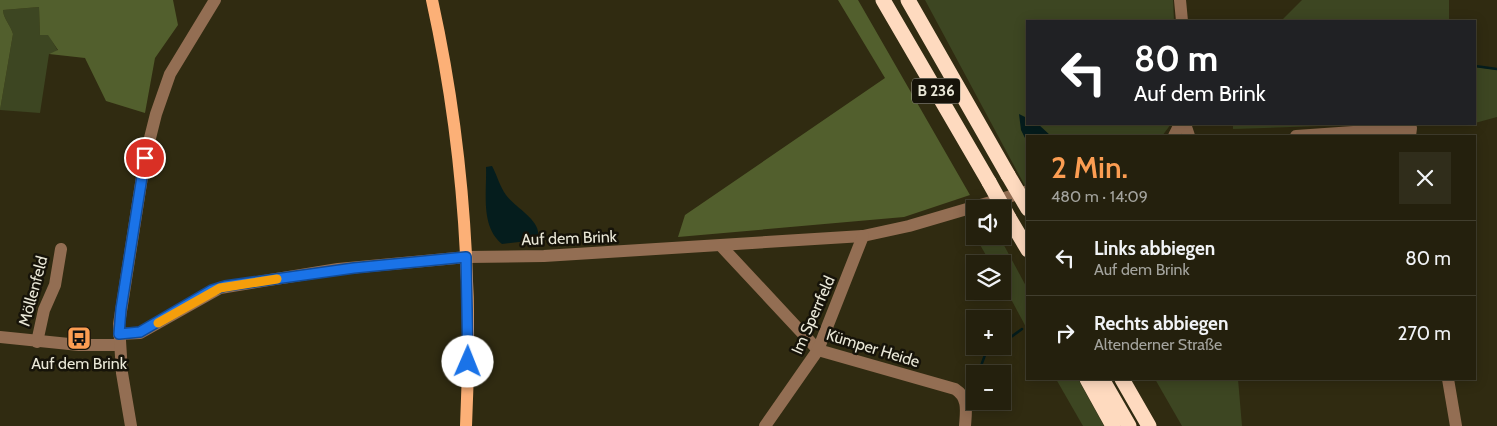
<!DOCTYPE html>
<html lang="de">
<head>
<meta charset="utf-8">
<style>
  body { margin:0; font-family:Cabin,sans-serif; background:#302d1b; color:#f1f3f6; height:100vh; display:flex; flex-direction:column; font-size:19px; white-space:nowrap }
  * { box-sizing:border-box; margin:0 }
  p { font-size:16px; color:#a3a39d }
  .icon { flex:none; width:28px; height:28px; fill:none; stroke:currentColor; stroke-width:2; stroke-linecap:round; stroke-linejoin:round }
  .map { position:relative; flex:1; overflow:hidden }
  .drawer { position:absolute; left:1026px; top:135px; width:450px; height:245px; display:flex; flex-direction:column; background:#24200d; border-radius:0px; box-shadow:0 2px 12px #0003,0 0 0 1px #413e2e }
  .drawer>* { flex:none }
  .banner { position:absolute; left:1026px; top:20px; width:450px; height:105px; border-radius:0px; box-shadow:0 2px 12px #0003,0 0 0 1px #413e2e; background:#202124; color:#fff; overflow:hidden }
  .controls { position:absolute; left:966px; top:200px; display:grid; gap:10px }
  .controls a { display:grid; place-items:center; width:45px; height:45px; border-radius:0px; background:#24200d; box-shadow:0 2px 12px #0003,0 0 0 1px #413e2e; font-size:25px }
  .pin { position:absolute; display:grid; place-items:center; width:42px; height:42px; color:#fff; margin:-21px; border:2px solid #fff; border-radius:50%; box-shadow:0 1px 5px #0007 }
  .me { position:absolute; width:55px; margin:-28px; rotate:1deg; stroke-linejoin:round; filter:drop-shadow(0 0 4px #0008) }
  .turn { display:flex; align-items:center; gap:18px; height:105px; padding:0 25px; font-size:22px }
  .turn .icon { width:65px; height:65px; stroke-width:2.5 }
  .turn b { display:block; font-size:35px; line-height:42px }
  .round { display:grid; place-items:center; flex:none; width:52px; height:52px; border-radius:0px; background:#302d1b }
  .head { display:flex; align-items:center; justify-content:space-between; height:85px; padding:0 25px }
  h1 { font-size:30px; font-weight:600; line-height:38px; color:#fc9d52 }
  ul { padding:0; list-style:none }
  li { display:flex; align-items:center; gap:15px; height:75px; padding:0 25px; border-top:1px solid #413e2e }
  li div { flex:1 }
  li b { display:block; font-size:19px }
  li em { font-style:normal }
  .map>svg:first-child { display:block }
  .green { fill:#3d4622 }
  .forest { fill:#525f2d }
  .water { fill:#051d1d }
  .lines { fill:none; stroke-linecap:round; stroke-linejoin:round }
  .stream { stroke:#051d1d; stroke-width:2.5 }
  .minor { stroke:#936e53; stroke-width:12 }
  .major { stroke:#fcb077; stroke-width:12 }
  .highway { stroke:#fedabf; stroke-width:15 }
  .highway-bridge { stroke:#fedabf; stroke-width:15 }
  .route-casing { stroke:#114b97; stroke-width:12 }
  .route { stroke:#1a73e8; stroke-width:9 }
  .slow { stroke:#f59e0b; stroke-width:9 }
  .labels { text-anchor:middle; dominant-baseline:central; stroke-width:5; stroke-linejoin:round; paint-order:stroke }
  .shield { fill:#161309; stroke:#aaa89a; stroke-width:1 }
  .shield-label { font-size:15px; font-weight:bold; fill:#eae8d8 }
  .street-label { font-size:16px; fill:#eae8d8; stroke:#161309 }
  .poi-label { font-size:16px; fill:#eae8d8; stroke:#161309 }
</style>
</head>
<body>
<div class="map">
<svg width="1497" height="426" viewBox="0 0 1497 426">
  <rect width="100%" height="100%" fill="#302b11"/>
  <g class="green">
    <polygon points="925,0 1173,0 1174,21 1028,21 1028,124 1171,124 1162,136 1028,136 1028,185 1025,186"/>
    <polygon points="1302,0 1449,0 1449,21 1281,21"/>
    <path d="M39,7L40,35L48,34L58,51L49,54L40,113L0,110L13,34C11,26 3,18 3,10Z"/>
    <polygon points="1475,67 1497,70 1497,117 1475,123"/>
    <polygon points="1233,124 1375,124 1233,129"/>
    <polygon points="975,236 999,236 1027,288 1027,329 1003,284 1002,264 991,264"/>
    <polygon points="1056,379 1078,379 1104,426 1083,426"/>
    <polygon points="1155,379 1238,379 1242,426 1182,426"/>
  </g>
  <g class="forest">
    <path d="M0,0H173L178,25L155,58L145,113L106,101L85,58L49,54L58,50L48,35H40L39,7L3,10C3,18 11,26 13,34L0,110Z"/>
    <polygon points="838,0 858,0 970,195 904,217 678,237 685,215 885,78"/>
  </g>
  <g class="water">
    <polygon points="1019,114 1027,118 1028,124 1038,124 1051,136 1028,136 1027,142 1021,130"/>
    <path d="M492,166C497,175 500,187 506,195C515,208 545,222 537,240L502,244C480,226 487,192 486,167Z"/>
  </g>
  <g class="lines">
    <g class="stream">
      <polyline points="1475,66 1497,69"/>
      <polyline points="1002,339 1011,337 1022,329"/>
      <polyline points="978,374 985,355 994,346"/>
      <polyline points="974,395 975,388"/>
    </g>
    <g class="minor">
      <polyline points="1180,0 1182,21"/>
      <polyline points="1185,124 1189,136"/>
      <polyline points="1174,136 1180,124"/>
      <polyline points="1296,136 1411,128 1410,136"/>
      <path d="M722,247L818,350L955,389C969,398 966,411 965,426"/>
      <polyline points="119,334 140,333 220,288 338,269 467,257 544,256 863,236 909,226 1028,191"/>
      <polyline points="0,337 79,345 119,345"/>
      <polyline points="37,342 44,310 55,285 61,249"/>
      <polyline points="1448,379 1456,426"/>
      <polyline points="131,426 122,373 119,324 145,158 156,114 170,74 215,0"/>
      <polyline points="765,426 818,350 863,236"/>
    </g>
    <path class="major" d="M432,0C463,140 473,283 466,426"/>
    <g class="highway">
      <polyline points="883,0 989,182"/>
      <polyline points="908,0 1008,175"/>
      <polyline points="1009,218 1028,250"/>
      <polyline points="1087,379 1113,426"/>
      <polyline points="1102,379 1129,426"/>
      <polyline points="1122,379 1149,426"/>
    </g>
    <g class="highway-bridge">
      <polyline points="1008,175 1028,209"/>
      <polyline points="989,182 1009,218"/>
    </g>
  </g>
  <g class="lines">
    <g class="route-casing">
      <polyline id="route" points="145,158 121,309 119,334 140,332 212,290 225,286 354,268 466,257 468,362"/>
    </g>
    <use href="#route" class="route"/>
    <polyline class="slow" points="158,323 220,288 277,279"/>
  </g>
  <defs>
    <g id="bus-square" transform="scale(1.25)"><rect x="-9" y="-9" width="18" height="18" rx="4" fill="#fc9d52" stroke="#161309"/><path d="M-5-6H5V4H4V6H2V4H-2V6H-4V4H-5ZM-3.5-4V0h7V-4ZM-3.5 1.2v1.5H-2V1.2ZM2 1.2v1.5H3.5V1.2Z" fill="#111"/></g>
  </defs>
  <g fill-rule="evenodd">
    <use href="#bus-square" x="79" y="338"/>
  </g>
  <g class="labels">
    <rect class="shield" x="912" y="78.5" width="48" height="25" rx="4"/>
    <g class="shield-label">
      <text x="936" y="91">B 236</text>
    </g>
    <g class="street-label">
      <text transform="translate(569 238) rotate(-2)">Auf dem Brink</text>
      <text transform="translate(33 291) rotate(-75)">Möllenfeld</text>
      <text transform="translate(813 315) rotate(-66)">Im Sperrfeld</text>
      <text transform="translate(873 348) rotate(17)">Kümper Heide</text>
    </g>
    <g class="poi-label">
      <text x="79" y="363">Auf dem Brink</text>
    </g>
  </g>
</svg>
<div class="controls">
<a><svg class="icon" aria-label="sound" viewBox="0 0 24 24"><path d="M4 9h4l5-4v14l-5-4H4zM17 9q2 3 0 6"/></svg></a>
<a><svg class="icon" aria-label="layers" viewBox="0 0 24 24"><path d="M12 4l9 5-9 5-9-5zM3 14l9 5 9-5"/></svg></a>
<a>+</a>
<a>−</a>
</div>
<div class="pin" style="left:145px;top:158px;background:#d93025"><svg class="icon" aria-label="arrive" viewBox="0 0 24 24"><path d="M6 21V4h12l-3 4 3 4H6"/></svg></div>
<svg class="me" style="left:468px;top:362px" viewBox="-20 -20 40 40"><circle r="19" fill="#fff"/><path d="M0-13L10 11 0 6-10 11z" fill="#1a73e8"/></svg>
<div class="banner">
<div class="turn"><svg class="icon" aria-label="left" viewBox="0 0 24 24"><path d="M17 20v-9H6M10 6l-5 5 5 5"/></svg><div><b>80 m</b>Auf dem Brink</div></div>
</div>
<section class="drawer">
<div class="head"><div><h1>2 Min.</h1><p>480 m · 14:09</p></div><a class="round"><svg class="icon" aria-label="close" viewBox="0 0 24 24"><path d="M6 6l12 12M18 6L6 18"/></svg></a></div>
<ul>
<li><svg class="icon" aria-label="left" viewBox="0 0 24 24"><path d="M17 20v-9H6M10 6l-5 5 5 5"/></svg><div><b>Links abbiegen</b><p>Auf dem Brink</p></div><em>80 m</em></li>
<li><svg class="icon" aria-label="right" viewBox="0 0 24 24"><path d="M7 20v-9h11M14 6l5 5-5 5"/></svg><div><b>Rechts abbiegen</b><p>Altenderner Straße</p></div><em>270 m</em></li>
</ul>
</section>
</div>
</body>
</html>
